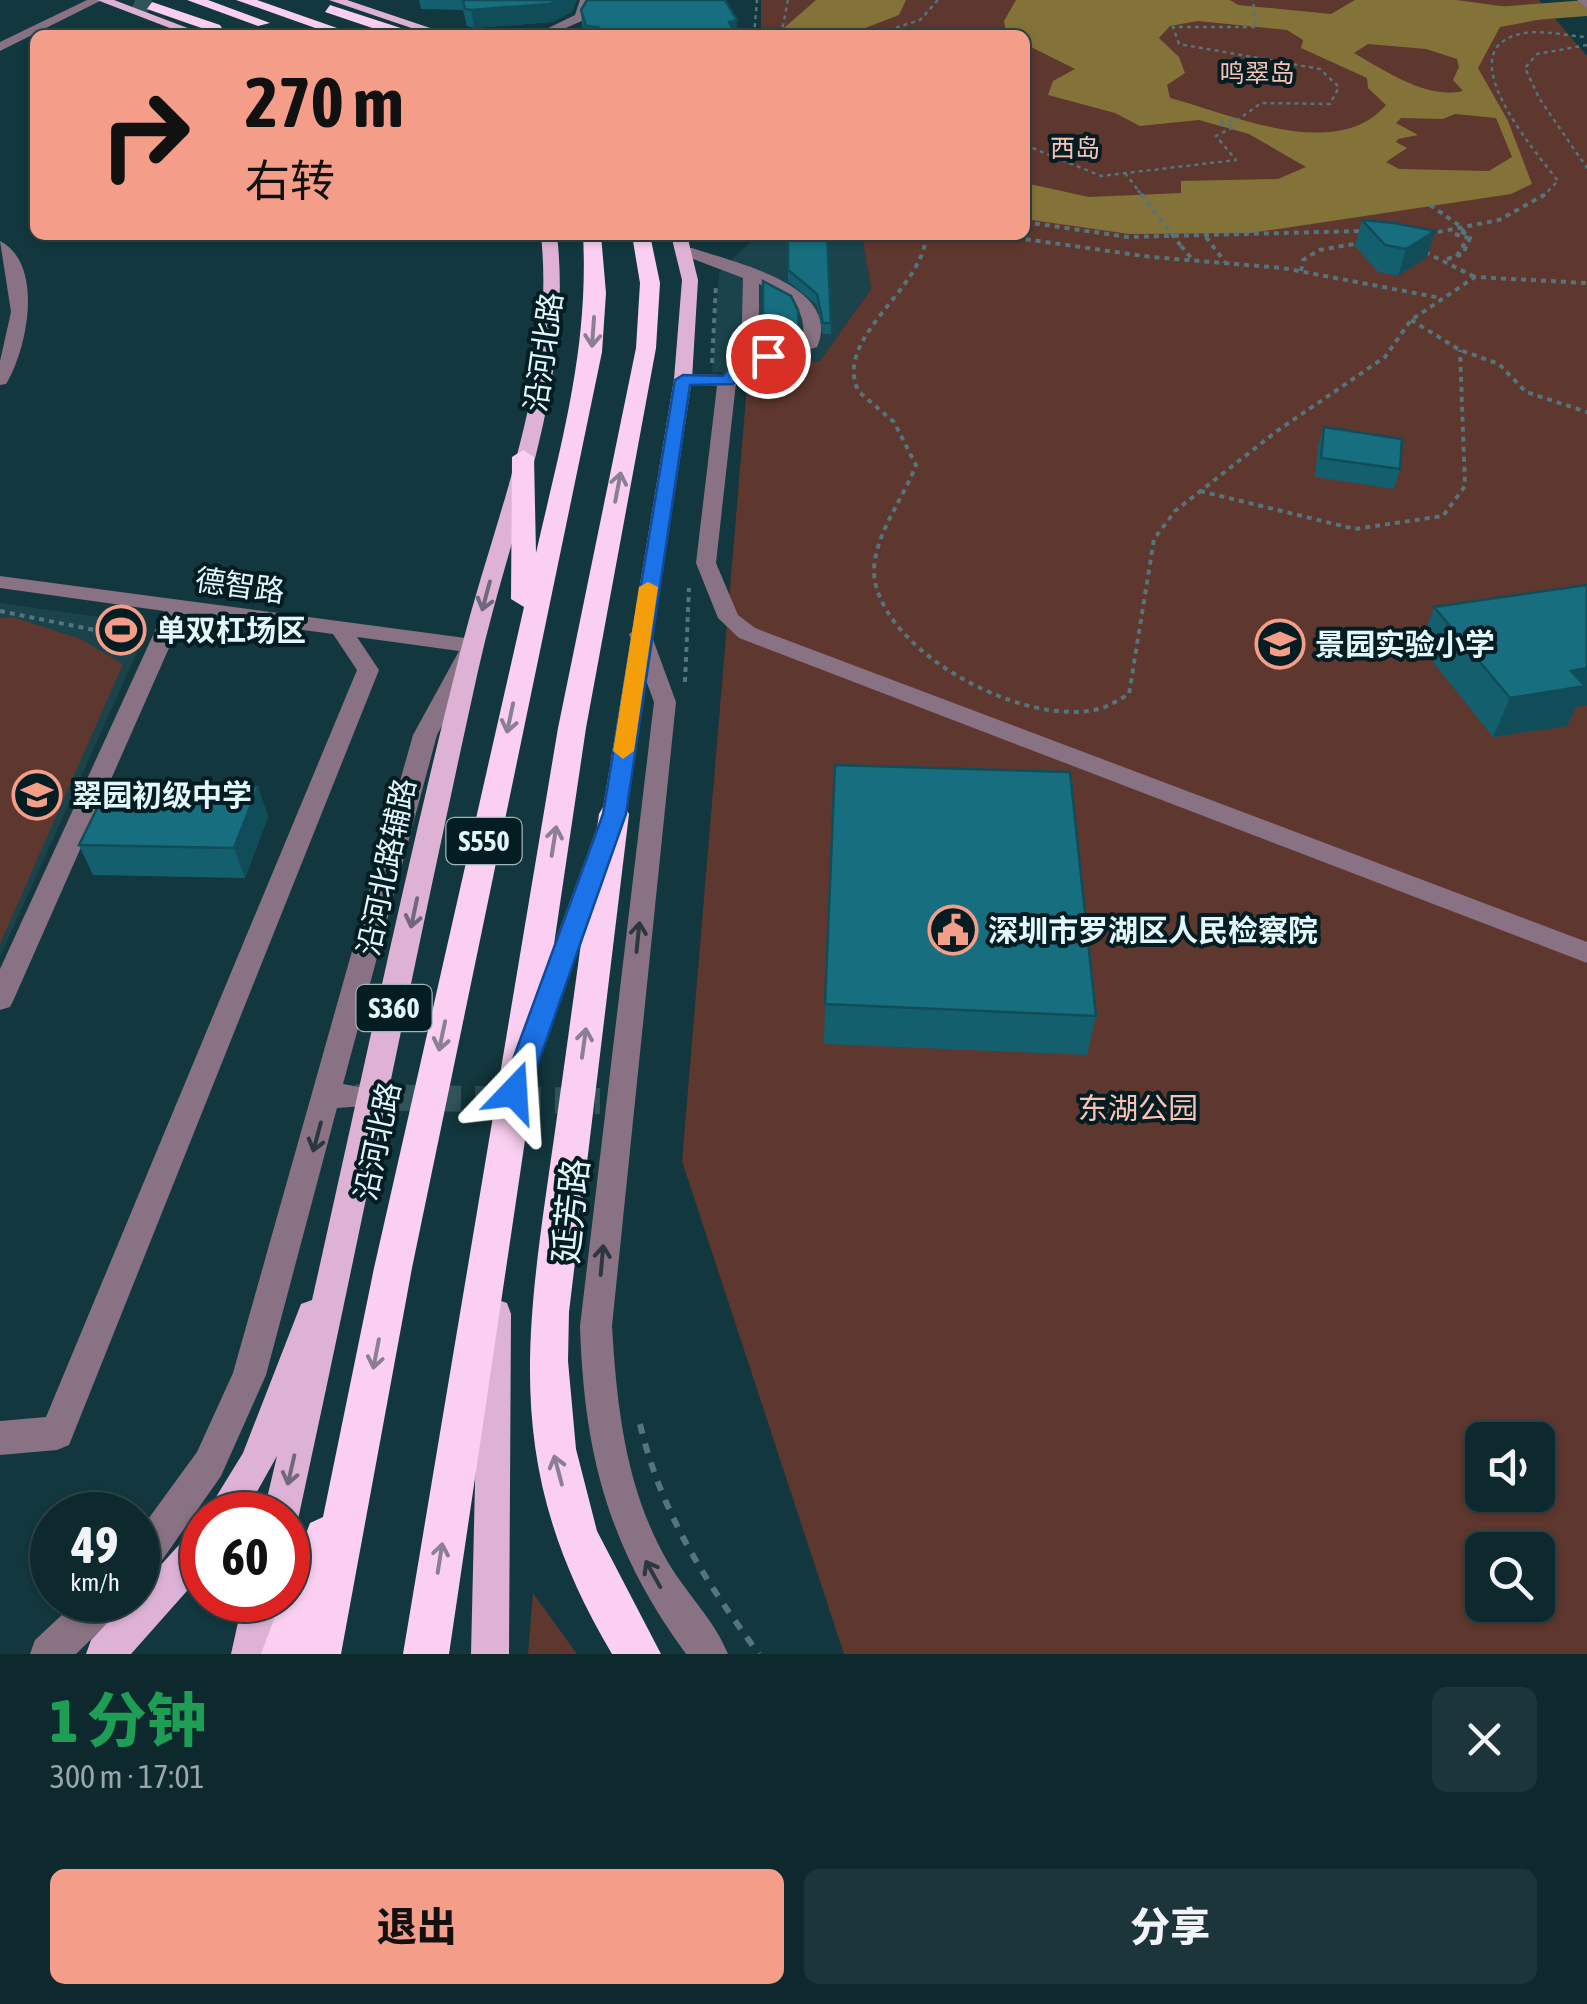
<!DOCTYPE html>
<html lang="zh">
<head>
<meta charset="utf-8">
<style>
  body { margin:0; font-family:"Asap Condensed","Noto Sans SC",sans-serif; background:#1c353a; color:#f1f3f6; height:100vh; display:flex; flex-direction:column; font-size:38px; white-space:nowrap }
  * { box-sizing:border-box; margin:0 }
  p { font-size:32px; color:#9ba6aa }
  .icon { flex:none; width:55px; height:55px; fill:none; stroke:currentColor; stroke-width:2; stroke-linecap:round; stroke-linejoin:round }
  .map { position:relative; height:1654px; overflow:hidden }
  .panel { display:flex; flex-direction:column; background:#0e292e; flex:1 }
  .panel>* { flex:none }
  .guide { position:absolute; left:30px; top:30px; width:1000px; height:210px; border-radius:15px; box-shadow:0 2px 8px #0004,0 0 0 2px #2e454a; background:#f49e8a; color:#111; overflow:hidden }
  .fabs { position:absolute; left:1465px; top:1422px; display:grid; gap:20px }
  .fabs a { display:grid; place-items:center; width:90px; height:90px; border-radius:15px; background:#0e292e; box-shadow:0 2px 8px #0004,0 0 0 2px #2e454a; font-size:50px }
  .speed { position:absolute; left:30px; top:1492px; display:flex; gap:20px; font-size:50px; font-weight:700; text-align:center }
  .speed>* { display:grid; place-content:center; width:130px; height:130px; border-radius:50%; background:#0e292e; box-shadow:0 2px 8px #0004,0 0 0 2px #2e454a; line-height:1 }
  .speed small { font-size:25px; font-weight:400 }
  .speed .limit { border:15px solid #d22; background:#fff; color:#111 }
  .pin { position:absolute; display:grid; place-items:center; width:85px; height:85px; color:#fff; margin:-42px; border:5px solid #fff; border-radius:50%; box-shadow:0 2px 10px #0007 }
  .me { position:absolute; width:110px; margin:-55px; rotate:20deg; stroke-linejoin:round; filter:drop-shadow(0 0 8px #0008) }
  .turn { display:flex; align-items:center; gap:35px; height:210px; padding:0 50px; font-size:45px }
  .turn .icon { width:130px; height:130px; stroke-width:2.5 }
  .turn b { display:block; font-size:70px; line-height:85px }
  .round { display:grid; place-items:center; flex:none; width:105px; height:105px; border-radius:15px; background:#1c353a }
  .summary { display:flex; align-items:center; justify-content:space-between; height:170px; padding:0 50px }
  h1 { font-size:60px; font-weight:800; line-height:75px; color:#1e9e55 }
  .action { display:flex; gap:20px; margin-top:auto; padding:20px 50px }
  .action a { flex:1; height:115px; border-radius:15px; background:#f49e8a; color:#111; font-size:40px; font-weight:800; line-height:115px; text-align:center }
  .action a+a { background:#1c353a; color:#f1f3f6 }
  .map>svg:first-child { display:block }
  .built { fill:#1a434c }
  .green { fill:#5e372e; fill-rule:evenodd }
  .water { fill:#847338; fill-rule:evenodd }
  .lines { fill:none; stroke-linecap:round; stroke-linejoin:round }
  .river { fill:#847338; fill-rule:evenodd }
  .minor-tunnel { stroke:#31545a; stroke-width:26; stroke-dasharray:26 14; stroke-linecap:butt }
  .highway-tunnel { stroke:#31545a; stroke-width:16; stroke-dasharray:16 8; stroke-linecap:butt }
  .path-far2 { stroke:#55747b; stroke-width:2.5; stroke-dasharray:4 4; stroke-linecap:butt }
  .path-far1 { stroke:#55747b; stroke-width:4; stroke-dasharray:5 5; stroke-linecap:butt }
  .path { stroke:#55747b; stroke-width:6; stroke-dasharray:10 10; stroke-linecap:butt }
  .minor { fill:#887283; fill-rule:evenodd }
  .major { fill:#deb2d5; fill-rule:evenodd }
  .highway { fill:#facff1; fill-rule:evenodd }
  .path-bridge-far1 { stroke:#55747b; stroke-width:2.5; stroke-dasharray:4 4; stroke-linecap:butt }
  .path-bridge { stroke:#55747b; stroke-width:4; stroke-dasharray:5 5; stroke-linecap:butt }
  .wall { fill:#145f6d }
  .shaded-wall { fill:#104d59 }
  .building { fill:#176e7f; stroke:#104d59; stroke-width:2.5 }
  .oneway { stroke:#8b7f94 }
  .oneway2 { stroke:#71687c }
  .oneway3 { stroke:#2c373f }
  .route { fill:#1a73e8; stroke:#114b97; stroke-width:2.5 }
  .slow { fill:#f59e0b }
  .labels { text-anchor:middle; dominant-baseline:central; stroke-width:8; stroke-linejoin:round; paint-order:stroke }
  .far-park-label { font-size:25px; fill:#fbc3b6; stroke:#041d22 }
  .shield { fill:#041d22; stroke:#9fb5ba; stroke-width:2.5 }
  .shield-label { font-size:28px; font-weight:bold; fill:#e2f6fb }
  .street-label { font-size:30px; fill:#e2f6fb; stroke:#041d22 }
  .poi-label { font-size:30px; font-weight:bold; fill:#e2f6fb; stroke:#041d22; text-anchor:start }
  .park-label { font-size:30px; fill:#fbc3b6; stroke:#041d22 }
  .near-street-label { font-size:35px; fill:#e2f6fb; stroke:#041d22 }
</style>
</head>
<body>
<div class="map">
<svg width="1587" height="1654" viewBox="0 0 1587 1654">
  <rect width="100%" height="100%" fill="#12373e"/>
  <g class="built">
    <polygon points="750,242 863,242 871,289 820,361 766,363 748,373 712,372 719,273"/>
    <polygon points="0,603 140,623 146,632 0,957"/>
  </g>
  <g class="green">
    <path d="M761,0H1539L1587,56V1654H844L682,1161L748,373L766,363L820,361L871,289L863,242H750V235H1025V35H761ZM1482,1440H1538V1495H1482ZM1482,1550H1538V1605H1482Z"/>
    <polygon points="13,617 81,639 123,664 0,944 0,618"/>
    <polygon points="533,1593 577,1654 528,1654"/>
  </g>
  <g class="water">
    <polygon points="816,0 906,0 899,15 847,35 785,35 784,28"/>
    <path d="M1016,0H1230L1238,5L1331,14L1355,0H1456L1515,8L1567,7L1575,13L1500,27L1478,68L1508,121L1532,184L1511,194L1251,233L1129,234L1025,219V183L1089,197L1181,193V181L1278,179L1306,167L1249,134L1199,120L1140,126L1115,113L1048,95L1053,81L1075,69L1025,44V35L1006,32L1004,21ZM1198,21L1287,30L1303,40L1301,48L1367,78L1368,88L1386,105C1336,163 1231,114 1170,98L1167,85L1185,73L1179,57L1159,38L1170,26ZM1368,44L1426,49L1457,59L1459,67L1453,80L1463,91C1427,100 1384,70 1354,53ZM1455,114L1496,118L1512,157L1489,171L1399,169L1386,162L1407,148L1396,142L1398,139L1418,135L1396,123L1401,118L1443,119Z"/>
  </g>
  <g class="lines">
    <polygon class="river" points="1587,0 1587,16 1495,23 1482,15 1495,7"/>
    <polyline class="minor-tunnel" points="355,1097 600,1101"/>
    <polyline class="highway-tunnel" points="135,0 152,6"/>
    <g class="path-far2">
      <polyline points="754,35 757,0"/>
      <polyline points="781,35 788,0"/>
      <polyline points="873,35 920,20 938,0"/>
      <polyline points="1587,45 1537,54 1525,68 1539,98 1587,168"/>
      <polyline points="1025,145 1101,176 1236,160 1216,136 1234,127 1218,123 1239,119 1261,103 1330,104 1339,87 1320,69 1179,44 1173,27 1256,27 1253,0"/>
      <polyline points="1125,173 1138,190"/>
      <path d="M1542,197L1558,181C1536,152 1443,46 1525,33C1545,30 1567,36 1587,37"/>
    </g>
    <g class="path-far1">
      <polyline points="1025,222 1128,237 1362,231"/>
      <polyline points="1428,234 1499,220 1546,194"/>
      <polyline points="1455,234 1468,238 1456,257"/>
      <path d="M926,235C924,290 831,338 859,392L894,422L916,465C903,501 865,546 876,586C896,659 1023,724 1094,710C1107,708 1118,700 1129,694L1154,539L1175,511L1277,431L1385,357L1411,320L1475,277L1587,283"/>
      <polyline points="996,235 1151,257 1283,268 1441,298"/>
      <polyline points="1206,237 1225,262"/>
      <polyline points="1181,246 1192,259"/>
      <polyline points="1425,252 1475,277"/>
      <polyline points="1447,259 1463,254 1470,238 1459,229"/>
      <polyline points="1301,271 1303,260 1319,250 1360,243"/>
      <polyline points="1411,320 1460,350 1499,364 1526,392 1587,412"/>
      <polyline points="712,363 716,284"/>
      <polyline points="1200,491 1355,529 1443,516 1465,486 1460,350"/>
      <polyline points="0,611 124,636"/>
      <polyline points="685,682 689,588"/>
    </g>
    <path class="path" d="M640,1424C661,1513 705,1581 759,1654"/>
    <g class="minor">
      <polygon points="87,0 102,0 0,51 0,42"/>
      <polygon points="580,0 592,0 584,20 550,35 534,35 575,15"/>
      <polygon points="1577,0 1587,0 1587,8"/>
      <path d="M0,241C45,264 27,350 6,384L0,385V361L11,312Z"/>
      <path d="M680,248H692C732,262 844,285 817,347L756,366L736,383L716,563L738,615L755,628L1587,942V963L739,638L718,618L696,563L717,386L683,384L674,379L683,374L723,375L741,360L743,278L680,254ZM759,284C788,294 807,306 803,340L759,354Z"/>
      <polygon points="0,576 473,639 484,646 437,735 343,1084 365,1088 370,1097 365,1106 337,1108 266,1375 221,1476 151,1576 138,1581 138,1533 197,1452 233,1373 413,735 459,651 357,637 379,670 69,1445 57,1450 0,1455 0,1421 46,1417 357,670 333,634 184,614 14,999 10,1007 0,1010 0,969 164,611 0,588"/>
      <path d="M640,627L651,634L676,702L612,1326C617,1409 626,1491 669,1564C687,1594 715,1621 728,1654H686C609,1549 584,1455 580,1326L654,702L629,634Z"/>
      <polygon points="78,1600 124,1600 118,1613 76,1654 30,1654 35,1640"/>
    </g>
    <g class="major">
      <polygon points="97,0 114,0 206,35 188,35"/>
      <polygon points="329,0 347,0 451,35 432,35"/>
      <path d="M541,235H557C574,386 510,526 478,671C416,952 360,1234 299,1515L294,1528L288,1530V1515H263L277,1456L244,1515H205L243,1453L301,1304L312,1300C361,1083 406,865 461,649C496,512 556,379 541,235Z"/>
      <polygon points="671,235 687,235 698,280 692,379 626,814 547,1040 543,1048 533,1051 523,1048 519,1040 602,814 674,379 682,280"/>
      <polygon points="495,1299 507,1303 511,1314 509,1654 471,1654 479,1314 483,1303"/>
      <polygon points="202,1529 202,1574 131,1654 86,1654 91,1640 129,1600 138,1600 138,1590 189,1534"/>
      <polygon points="243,1600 281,1600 269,1654 231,1654"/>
    </g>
    <g class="highway">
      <polygon points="187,0 208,0 270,23 258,26"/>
      <polygon points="236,0 257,0 357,35 335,35"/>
      <polygon points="152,2 220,25 222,28 210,31 147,9"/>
      <polygon points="330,5 413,32 415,35 393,35 325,12"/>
      <path d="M583,235H601L606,293L602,352L412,1268L341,1654H261L281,1600H288V1581L310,1523L323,1517L374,1268L524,607L511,599L512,457L523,450L534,457L536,553C561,443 589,349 583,235Z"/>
      <polygon points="632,235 650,235 660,283 656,348 586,728 449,1654 403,1654 558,728 636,348 640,283"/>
      <path d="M614,804L625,807L629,814L569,1312L568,1361L576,1449L597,1531L661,1654H612C500,1466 526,1335 555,1131C570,1025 584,920 599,814L603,807Z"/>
    </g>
    <polyline class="path-bridge-far1" points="1138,190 1143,197"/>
    <g class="path-bridge">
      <polyline points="1141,194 1181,246"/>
      <polyline points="1430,205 1460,226 1468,238"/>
    </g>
  </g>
  <g class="wall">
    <polygon points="419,0 577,0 572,12 552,22 474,28 467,26 463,10 421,9"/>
    <polygon points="731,9 737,35 585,35 582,25 581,10"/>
    <polygon points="1362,220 1427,257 1398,276 1378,272 1355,246"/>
    <polygon points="788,235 831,323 831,334 823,334 817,305 788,281"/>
    <polygon points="798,310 799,337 763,341 763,331"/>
    <polygon points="1324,427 1400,469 1394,489 1315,477 1318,446"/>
    <polygon points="1434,607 1576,707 1567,726 1493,737 1420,646"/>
    <polygon points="258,787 268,817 245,878 93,875 79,845"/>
    <polygon points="825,1004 1096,1016 1087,1055 824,1044"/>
  </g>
  <g class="shaded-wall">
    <polygon points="559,0 577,0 572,12 552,22 474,28 471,10"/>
    <polygon points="737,20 737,35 729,35 729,22"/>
    <polygon points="1435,231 1427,257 1398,276 1406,249"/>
    <polygon points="1587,668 1587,705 1576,707 1567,726 1493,737 1510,698 1571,671"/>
    <polygon points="258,787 268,817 245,878 234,848"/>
  </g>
  <g class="building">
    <polygon points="463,0 559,0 550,4 471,10 465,9"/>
    <polygon points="587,0 725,0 737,20 729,22 736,35 601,35 598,27 586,26 581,10"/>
    <polygon points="1362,220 1394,223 1435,231 1406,249 1385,245"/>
    <polygon points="788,235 827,235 831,323 823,323 817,294 788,270"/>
    <polygon points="763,281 791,296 798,310 799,328 763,331"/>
    <polygon points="1324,427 1402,439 1400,469 1321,458"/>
    <polygon points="1587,585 1587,668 1571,671 1585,686 1510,698 1434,607"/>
    <polygon points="835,765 1070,772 1096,1016 825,1004"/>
    <polygon points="109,784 258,787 234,848 79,845"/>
  </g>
  <defs><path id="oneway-shaft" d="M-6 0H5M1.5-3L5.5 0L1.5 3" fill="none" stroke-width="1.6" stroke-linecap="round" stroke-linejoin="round" transform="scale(2.5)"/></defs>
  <g class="oneway">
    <use href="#oneway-shaft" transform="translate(593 332) rotate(94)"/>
    <use href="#oneway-shaft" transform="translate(618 487) rotate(-79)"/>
    <use href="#oneway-shaft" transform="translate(510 718) rotate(102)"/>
    <use href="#oneway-shaft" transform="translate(554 841) rotate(-81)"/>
    <use href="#oneway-shaft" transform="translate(442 1036) rotate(102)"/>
    <use href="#oneway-shaft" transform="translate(584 1043) rotate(-82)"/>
    <use href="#oneway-shaft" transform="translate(376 1354) rotate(101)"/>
    <use href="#oneway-shaft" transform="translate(558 1470) rotate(-105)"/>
    <use href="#oneway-shaft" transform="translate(440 1558) rotate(-81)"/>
  </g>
  <g class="oneway2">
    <use href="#oneway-shaft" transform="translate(486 596) rotate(105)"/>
    <use href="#oneway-shaft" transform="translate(414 913) rotate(102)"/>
    <use href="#oneway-shaft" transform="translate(291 1470) rotate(103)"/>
  </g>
  <g class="oneway3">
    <use href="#oneway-shaft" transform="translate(638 937) rotate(-84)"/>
    <use href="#oneway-shaft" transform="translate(317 1137) rotate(105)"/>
    <use href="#oneway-shaft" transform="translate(602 1260) rotate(-85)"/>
    <use href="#oneway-shaft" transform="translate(653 1574) rotate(-119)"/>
  </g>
  <polygon class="route" points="768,351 774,353 774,359 742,372 733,384 690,385 626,814 528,1092 524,1100 505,1100 501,1092 603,814 675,380 683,375 723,376 731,366"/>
  <polygon class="slow" points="648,582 658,587 634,751 623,759 613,751 639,587"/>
  <defs>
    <g id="stadium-ring" transform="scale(2.5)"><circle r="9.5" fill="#041d22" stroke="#f49e8a" stroke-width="1.5"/><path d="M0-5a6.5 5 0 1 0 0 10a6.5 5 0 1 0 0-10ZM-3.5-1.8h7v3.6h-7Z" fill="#f49e8a"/></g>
    <g id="school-ring" transform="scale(2.5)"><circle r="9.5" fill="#041d22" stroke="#f49e8a" stroke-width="1.5"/><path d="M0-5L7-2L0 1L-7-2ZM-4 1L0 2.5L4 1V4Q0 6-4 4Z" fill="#f49e8a"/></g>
    <g id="civic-ring" transform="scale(2.5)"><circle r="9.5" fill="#041d22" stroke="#f49e8a" stroke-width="1.5"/><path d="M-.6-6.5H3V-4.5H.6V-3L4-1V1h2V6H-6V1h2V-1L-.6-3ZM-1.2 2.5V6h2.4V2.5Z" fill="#f49e8a"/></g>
  </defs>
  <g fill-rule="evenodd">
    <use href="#stadium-ring" x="121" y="630"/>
    <use href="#school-ring" x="1280" y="644"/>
    <use href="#school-ring" x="37" y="795"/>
    <use href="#civic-ring" x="953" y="930"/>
  </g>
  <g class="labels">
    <g class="far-park-label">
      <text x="1257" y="73">鸣翠岛</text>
      <text x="1075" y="148">西岛</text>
    </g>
    <g class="shield">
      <rect x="446.5" y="818" width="75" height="46" rx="8"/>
      <rect x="356.5" y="985" width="75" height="46" rx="8"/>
    </g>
    <g class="shield-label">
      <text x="484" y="841">S550</text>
      <text x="394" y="1008">S360</text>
    </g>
    <g class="street-label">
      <text transform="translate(543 352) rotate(-82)">沿河北路</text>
      <text transform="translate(240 585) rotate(8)">德智路</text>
      <text transform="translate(386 867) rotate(-78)">沿河北路辅路</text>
      <text transform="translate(377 1141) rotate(-78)">沿河北路</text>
    </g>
    <g class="poi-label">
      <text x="156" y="630">单双杠场区</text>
      <text x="1315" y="644">景园实验小学</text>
      <text x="72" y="795">翠园初级中学</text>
      <text x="988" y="930">深圳市罗湖区人民检察院</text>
    </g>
    <g class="park-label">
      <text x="1138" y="1108">东湖公园</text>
    </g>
    <g class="near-street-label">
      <text transform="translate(570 1211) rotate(-84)">延芳路</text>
    </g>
  </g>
</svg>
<div class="fabs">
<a><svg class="icon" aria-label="sound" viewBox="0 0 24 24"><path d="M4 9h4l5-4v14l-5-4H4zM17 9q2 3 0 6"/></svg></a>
<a><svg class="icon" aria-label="search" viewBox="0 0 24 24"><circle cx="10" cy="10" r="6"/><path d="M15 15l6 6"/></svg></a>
</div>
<div class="speed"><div>49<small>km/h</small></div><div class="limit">60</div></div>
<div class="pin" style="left:768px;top:356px;background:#d93025"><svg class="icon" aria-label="arrive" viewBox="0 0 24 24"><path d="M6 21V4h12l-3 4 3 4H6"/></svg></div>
<svg class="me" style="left:514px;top:1092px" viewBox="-20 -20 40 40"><path d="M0-17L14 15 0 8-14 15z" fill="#1a73e8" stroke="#fff" stroke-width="4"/></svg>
<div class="guide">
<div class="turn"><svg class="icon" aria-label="right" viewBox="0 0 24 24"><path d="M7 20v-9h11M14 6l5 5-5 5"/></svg><div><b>270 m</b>右转</div></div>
</div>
</div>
<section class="panel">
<div class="summary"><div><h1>1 分钟</h1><p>300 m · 17:01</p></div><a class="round"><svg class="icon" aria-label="close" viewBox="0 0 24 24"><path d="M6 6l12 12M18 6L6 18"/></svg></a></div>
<div class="action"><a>退出</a><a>分享</a></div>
</section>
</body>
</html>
